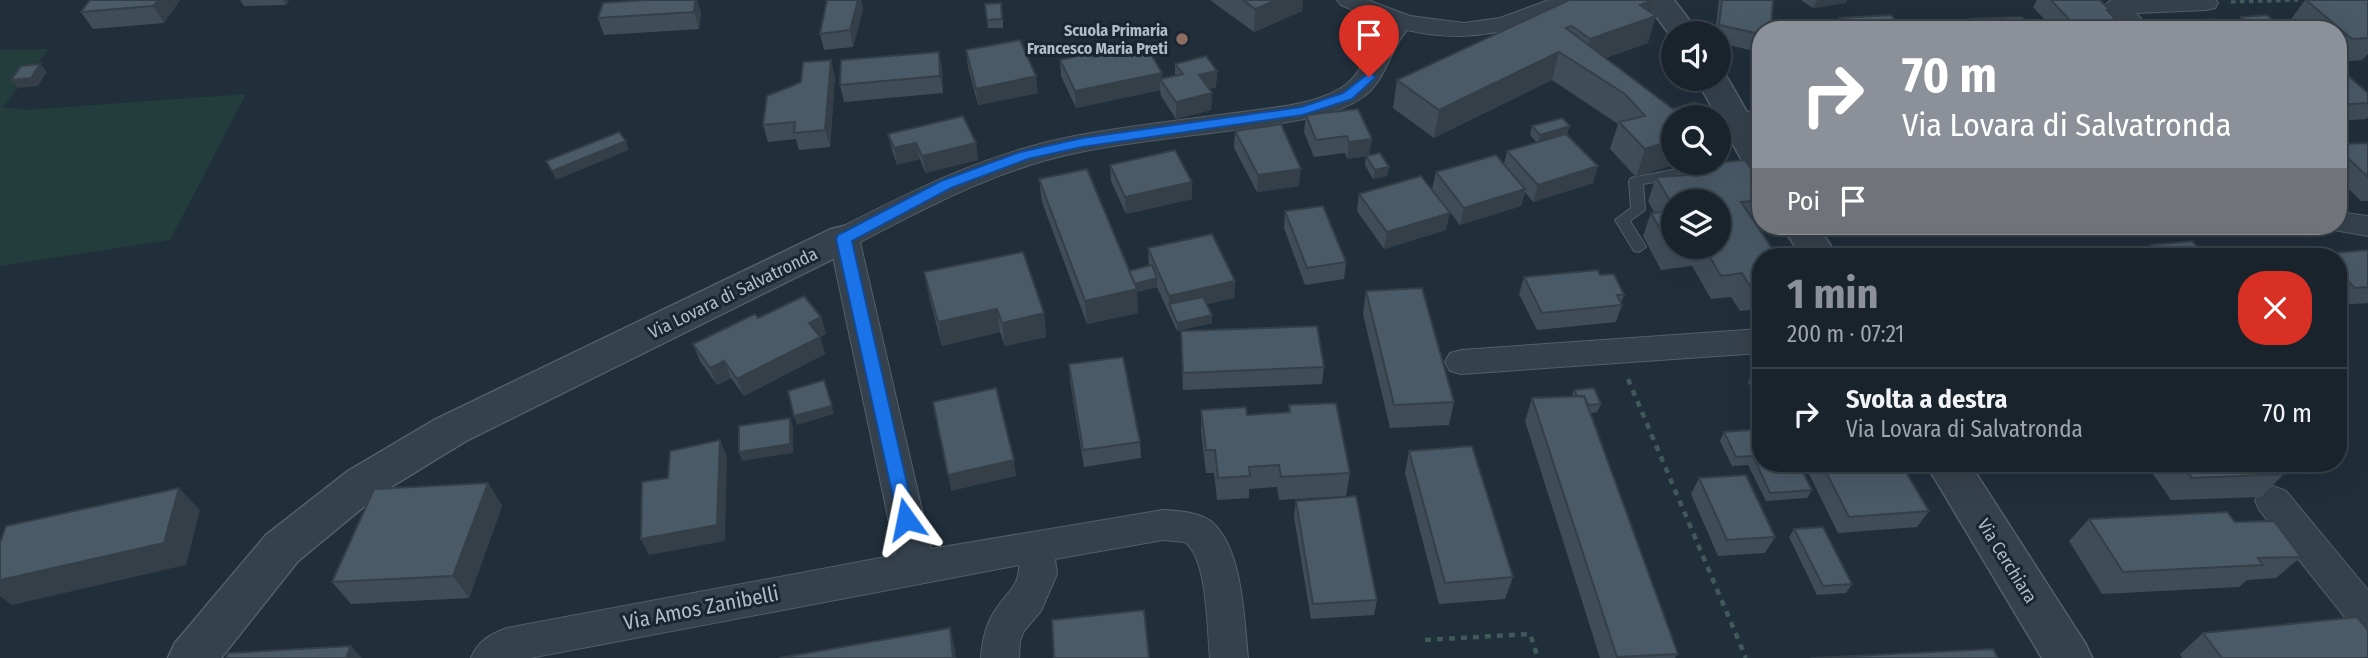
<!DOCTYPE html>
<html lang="it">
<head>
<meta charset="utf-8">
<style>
  body { margin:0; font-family:"Fira Sans Condensed",sans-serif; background:#262f38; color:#f1f3f6; height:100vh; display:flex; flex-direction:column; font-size:26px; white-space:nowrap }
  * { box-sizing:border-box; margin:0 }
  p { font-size:23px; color:#9fa4a9 }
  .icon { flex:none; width:38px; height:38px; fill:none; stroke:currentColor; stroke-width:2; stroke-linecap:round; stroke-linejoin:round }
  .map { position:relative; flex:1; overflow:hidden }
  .side { position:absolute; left:1752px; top:248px; width:595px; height:224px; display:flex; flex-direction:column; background:#19232c; border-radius:28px; box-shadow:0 7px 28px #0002,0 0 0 2px #374048 }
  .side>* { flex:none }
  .guide { position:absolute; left:1752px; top:21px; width:595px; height:214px; border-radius:28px; box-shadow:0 7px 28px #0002,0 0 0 2px #374048; background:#8c9099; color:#fff; overflow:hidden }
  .controls { position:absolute; left:1661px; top:21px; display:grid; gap:14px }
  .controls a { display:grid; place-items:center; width:70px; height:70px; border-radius:50%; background:#19232c; box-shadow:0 7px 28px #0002,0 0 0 2px #374048; font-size:35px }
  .pin { position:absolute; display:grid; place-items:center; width:60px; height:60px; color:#fff; margin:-72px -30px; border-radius:50% 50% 50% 0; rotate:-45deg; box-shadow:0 0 7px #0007 }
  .pin .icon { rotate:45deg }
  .me { position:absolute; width:77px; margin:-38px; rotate:348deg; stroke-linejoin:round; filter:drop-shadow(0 0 5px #0008) }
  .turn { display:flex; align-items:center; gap:24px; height:147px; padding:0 35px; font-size:32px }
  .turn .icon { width:91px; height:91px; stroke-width:2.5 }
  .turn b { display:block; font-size:49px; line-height:60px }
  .then { display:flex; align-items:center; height:66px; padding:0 35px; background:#0003; gap:14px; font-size:26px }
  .round { display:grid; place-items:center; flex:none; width:74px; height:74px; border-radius:28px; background:#262f38 }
  .head { display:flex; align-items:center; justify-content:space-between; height:119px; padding:0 35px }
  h1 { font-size:42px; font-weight:700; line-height:52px; color:#8c9099 }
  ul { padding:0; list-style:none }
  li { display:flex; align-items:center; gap:21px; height:91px; padding:0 35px; border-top:2px solid #374048 }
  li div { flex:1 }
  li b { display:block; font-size:26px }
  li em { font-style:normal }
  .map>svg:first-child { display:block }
  .green { fill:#233c3c }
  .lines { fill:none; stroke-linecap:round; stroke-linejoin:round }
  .service-casing { stroke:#535f69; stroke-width:2 }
  .minor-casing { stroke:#535f69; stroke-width:2 }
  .tertiary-casing { stroke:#535f69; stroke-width:3 }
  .path-far1 { stroke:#415959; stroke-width:3.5; stroke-dasharray:4.5 4.5; stroke-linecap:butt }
  .path { stroke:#415959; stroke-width:4.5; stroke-dasharray:6 6; stroke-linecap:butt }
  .service { fill:#35414c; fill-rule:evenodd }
  .minor { fill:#35414c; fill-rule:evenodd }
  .tertiary { fill:#35414c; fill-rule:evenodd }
  .wall { fill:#404d59; fill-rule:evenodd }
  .shaded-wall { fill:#343f48 }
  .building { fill:#4a5a67; stroke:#343f48; stroke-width:2 }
  .route { fill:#1a73e8; stroke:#114b97; stroke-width:2 }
  .education-dot { fill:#8d6e63; stroke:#1a2630; stroke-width:2.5 }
  .labels { text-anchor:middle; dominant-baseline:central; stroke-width:6; stroke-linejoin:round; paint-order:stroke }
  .far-poi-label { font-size:16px; font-weight:bold; fill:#b0bcc7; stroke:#1a2630; text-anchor:end }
  .street-label { font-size:18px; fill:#b0bcc7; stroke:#1a2630 }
  .near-street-label { font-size:21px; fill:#b0bcc7; stroke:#1a2630 }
</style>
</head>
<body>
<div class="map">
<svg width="2368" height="658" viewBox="0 0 2368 658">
  <rect width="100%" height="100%" fill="#212f3b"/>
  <polygon class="green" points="49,49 3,107 24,110 246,94 170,240 0,266 0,50"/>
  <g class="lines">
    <g class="service-casing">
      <polygon id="service" points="1698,165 1705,170 1703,173 1643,184 1645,210 1630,221 1646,247 1639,252 1634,251 1615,220 1631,208 1629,181 1631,178"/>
    </g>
    <g class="minor-casing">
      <g id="minor">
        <path d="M1337,0H1368L1410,16L1464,23L1500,18L1549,0H1582L1578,5C1518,30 1473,45 1407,30C1388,51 1387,82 1360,99C1329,119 1284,122 1248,128C1192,136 1135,141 1080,152C1000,168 931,205 860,242L931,549L1163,510C1179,511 1202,512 1214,524C1243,552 1244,620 1248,658H1210C1207,629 1208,560 1185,542L1163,540L1055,559L1057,574L1041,611L1024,631L1020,641L1019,658H981C982,641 986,623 996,609C1006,593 1020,586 1019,565L530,658H471C478,641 490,634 507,628L896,555L829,238L834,231C916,189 988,152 1080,135C1134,125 1189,119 1243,112C1276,107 1312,105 1341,88C1366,73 1367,44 1385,24L1341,5Z"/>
        <polygon points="2216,0 2218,3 2215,8 2206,10 2136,13 2151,30 2125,30 2104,6 2111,0"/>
        <polygon points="1760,110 1760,126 1737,129 1728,127 1724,121 1728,115"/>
        <polygon points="2338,212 2368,216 2368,236 2328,229 2326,226 2338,226"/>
        <polygon points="1760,329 1760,353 1461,374 1450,371 1445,362 1450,353 1461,350"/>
        <polygon points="2273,486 2286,491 2368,590 2368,635 2355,630 2260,511 2255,501 2260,491"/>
      </g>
    </g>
    <g class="tertiary-casing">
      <g id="tertiary">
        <polygon points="1644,0 1674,0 1699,33 1673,33 1673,39"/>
        <polygon points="1718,71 1723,72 1728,79 1760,135 1760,174 1748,171 1696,79 1718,79"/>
        <polygon points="844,226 857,229 862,238 857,247 466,441 378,495 298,561 221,658 168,658 175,643 266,535 348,471 436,419 831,229"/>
        <polygon points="1782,226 1818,226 1838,257 1802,257"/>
        <polygon points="1926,464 1970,464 2085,643 2092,658 2042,658"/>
      </g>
    </g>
    <polyline class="path-far1" points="2231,2 2298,0"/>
    <g class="path">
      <polyline points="1628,379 1746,658"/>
      <polyline points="1425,640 1530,634 1538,658"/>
    </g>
    <use href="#service" class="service"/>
    <use href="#minor" class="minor"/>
    <use href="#tertiary" class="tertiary"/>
  </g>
  <g class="wall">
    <polygon points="90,0 180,0 164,23 93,29 81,12"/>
    <polygon points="240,0 289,0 286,5 244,6"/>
    <polygon points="645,0 697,0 701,13 699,29 604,35 598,18"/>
    <polygon points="827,0 861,0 863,9 853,47 824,50 820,34"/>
    <polygon points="1210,0 1303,0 1302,11 1254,32"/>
    <polygon points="1569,0 1656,0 1652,13 1648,43 1605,58 1673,109 1636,177 1610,149 1618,124 1552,80 1434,138 1393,108 1397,80"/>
    <polygon points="1719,0 1773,0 1760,30 1760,52 1718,43 1718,33 1715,33"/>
    <polygon points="1803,0 1847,0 1846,3 1813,8 1802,1"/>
    <polygon points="2037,0 2100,0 2110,10 2109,12 2125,30 2054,30 2033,7"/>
    <polygon points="2305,0 2368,0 2368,54 2362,60 2338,62 2338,30 2297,30 2289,22"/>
    <polygon points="985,4 1003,12 1003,28 988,28"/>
    <polygon points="2241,17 2285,30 2180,30 2186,21 2220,24 2237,23"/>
    <polygon points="1840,18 1898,23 1935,30 1835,30"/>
    <polygon points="1971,19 2027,27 2031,30 1966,30"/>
    <polygon points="966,50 1038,93 978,105 968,67"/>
    <polygon points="1093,57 1162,73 1162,79 1175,75 1175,64 1217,71 1216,87 1209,89 1212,93 1211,110 1176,119 1161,96 1160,90 1076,108 1061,76 1060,60"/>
    <polygon points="942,68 943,93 844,102 840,85"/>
    <polygon points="2338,74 2368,93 2368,117 2366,119 2338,121"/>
    <polygon points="835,77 830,147 799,150 796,139 768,142 763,125"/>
    <polygon points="1358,109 1369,156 1389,167 1387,176 1373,179 1365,165 1366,156 1367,156 1347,159 1345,153 1314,157 1304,132 1306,115"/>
    <polygon points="1532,126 1567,135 1598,166 1593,183 1533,202 1525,192 1521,206 1460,225 1432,189 1436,172 1504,164 1507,151 1537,143 1530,135"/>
    <polygon points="1235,131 1299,186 1257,192 1234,148"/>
    <polygon points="888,134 976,143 978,160 925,173 920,159 897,165 892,150"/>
    <polygon points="2368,143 2368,201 2361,201 2338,179 2338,144"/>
    <polygon points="1110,165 1192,182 1192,199 1126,214 1111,181"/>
    <path d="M1681,166L1760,183V222L1755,223L1760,257V309L1740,311L1731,297L1711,299L1692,266L1661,270L1643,236L1651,213L1654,212L1648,201L1656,177L1677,175ZM1673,201L1718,247H1673Z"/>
    <polygon points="1039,179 1129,271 1149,266 1148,248 1235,281 1234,298 1207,304 1212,315 1212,323 1177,331 1157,287 1137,292 1138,313 1087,324 1042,202"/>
    <polygon points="1359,194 1446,230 1384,249 1357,211"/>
    <polygon points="1285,211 1346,262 1344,279 1305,285 1284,228"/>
    <polygon points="1849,226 1881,226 1850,227"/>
    <polygon points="1959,226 1989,226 1961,228"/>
    <polygon points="2151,245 2207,257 2134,257 2138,251 2147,250"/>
    <polygon points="2368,250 2368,303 2339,305 2338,304 2338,257 2316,257 2320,254"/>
    <polygon points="924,272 1044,313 1046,337 1005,346 1000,332 942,346 929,296"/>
    <polygon points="1600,275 1624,295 1621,303 1622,305 1616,322 1537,330 1519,294 1524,277"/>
    <polygon points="1366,291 1454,402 1449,425 1390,428 1363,314"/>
    <polygon points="821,317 826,334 820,337 825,354 744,396 731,378 717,385 700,361 693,344 758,318"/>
    <polygon points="1181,331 1324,367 1322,384 1183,390"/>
    <polygon points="1069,364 1140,442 1141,458 1084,467 1070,381"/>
    <polygon points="1756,365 1760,365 1760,406 1748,382"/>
    <polygon points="1574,390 1601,404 1597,412 1591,413 1678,654 1675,658 1600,658 1525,421 1532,398 1572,396"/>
    <polygon points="1289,405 1350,473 1346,496 1279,500 1277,487 1249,489 1249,498 1217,500 1214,473 1206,473 1201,432 1201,410 1247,415 1289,412"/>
    <polygon points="1724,432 1812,490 1807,498 1766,501 1748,465 1732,466 1720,441"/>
    <polygon points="1409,451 1513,577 1505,599 1439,604 1405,473"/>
    <polygon points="1813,464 1901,464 1929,511 1917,527 1838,533 1808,472"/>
    <polygon points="2146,464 2275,464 2284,474 2261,497 2171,500"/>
    <polygon points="1699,478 1775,537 1765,553 1718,556 1691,494"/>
    <polygon points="488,483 502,506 469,598 351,604 332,582"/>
    <polygon points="1296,501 1377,600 1374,615 1311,619 1294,517"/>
    <polygon points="2089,519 2235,522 2301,557 2276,578 2247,580 2239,587 2102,594 2069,541"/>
    <polygon points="1794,529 1852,584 1846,593 1817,595 1789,537"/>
    <polygon points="2203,633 2368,658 2182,658 2180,654"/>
  </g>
  <g class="shaded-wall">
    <polygon points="158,0 180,0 164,23 153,6"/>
    <polygon points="283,0 289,0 286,5"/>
    <polygon points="695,0 697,0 701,13 699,29 694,12"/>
    <polygon points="858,0 861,0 863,9 853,47 850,30"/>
    <polygon points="1277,0 1303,0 1302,11 1254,32 1255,9"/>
    <polygon points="1653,0 1656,0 1650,18 1656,16 1648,43 1583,66 1590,39 1640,5"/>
    <polygon points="1817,0 1847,0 1846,3 1813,8"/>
    <polygon points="939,52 942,68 943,93 940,76"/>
    <polygon points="1559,52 1552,80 1434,138 1439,110"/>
    <polygon points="831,60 835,77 830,147 825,130"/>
    <polygon points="40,64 47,72 38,86 18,88 11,80"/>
    <polygon points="1217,71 1216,87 1198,92 1199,75"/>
    <polygon points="1162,73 1162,81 1160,79 1160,90 1076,108 1075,91"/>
    <polygon points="1036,76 1038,93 978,105 976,89"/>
    <polygon points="1212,93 1211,110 1176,119 1176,102"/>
    <polygon points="1570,126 1567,135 1538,143 1540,135"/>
    <polygon points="1372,139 1369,156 1347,159 1349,142"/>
    <polygon points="1673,140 1673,163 1680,163 1636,177 1645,149"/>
    <polygon points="626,141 629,150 556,180 552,171"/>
    <polygon points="916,143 920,159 897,165 894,148"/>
    <polygon points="976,143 978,160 925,173 922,156"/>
    <polygon points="1598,166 1593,183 1533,202 1538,185"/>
    <polygon points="1389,167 1387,176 1373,179 1375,170"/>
    <polygon points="1301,169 1299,186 1257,192 1258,175"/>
    <polygon points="1192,182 1192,199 1126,214 1125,197"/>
    <polygon points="1525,189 1521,206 1460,225 1464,208"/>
    <polygon points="1450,213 1446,230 1384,249 1387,232"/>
    <polygon points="1157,278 1157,287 1137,292 1138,313 1087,324 1085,301 1130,285"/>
    <polygon points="1235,281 1234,298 1172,312 1169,304 1169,296"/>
    <polygon points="997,309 1000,332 942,346 938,322"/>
    <polygon points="1044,313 1046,337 1005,346 1002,323"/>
    <polygon points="1212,315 1212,323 1177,331 1177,323"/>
    <polygon points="821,317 826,334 814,340 809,323"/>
    <polygon points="820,337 825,354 744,396 737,379"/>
    <polygon points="724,361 731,378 717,385 710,368"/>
    <polygon points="824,380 834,414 797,425 794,416"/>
    <polygon points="790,418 793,427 793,453 742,461 739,452"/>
    <polygon points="720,440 727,456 725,541 649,555 641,539"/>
    <polygon points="1014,460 1016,476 951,491 948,475"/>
    <polygon points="488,483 502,506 469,598 453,576"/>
    <polygon points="179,488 200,510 186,565 12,605 0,596 0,580"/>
    <polygon points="950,628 955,649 956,658 953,658"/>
    <polygon points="351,646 362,658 346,658"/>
  </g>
  <g class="building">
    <polygon points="90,0 158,0 153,6 81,12"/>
    <polygon points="645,0 695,0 694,12 598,18 603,3"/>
    <polygon points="827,0 858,0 850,30 820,34"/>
    <polygon points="1243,0 1277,0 1255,9"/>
    <polygon points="1569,0 1653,0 1640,5 1656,16 1590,39 1572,26 1566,28 1673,109 1695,102 1713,117 1673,117 1673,140 1645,149 1619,122 1645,116 1625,94 1559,52 1439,110 1397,80"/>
    <polygon points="1722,0 1773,0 1771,30 1760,30 1760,34 1719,25"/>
    <polygon points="2051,0 2100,0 2110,10 2107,10 2125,30 2079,30"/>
    <polygon points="2306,0 2368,0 2368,38 2352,39"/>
    <polygon points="1001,3 1002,19 987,20 985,4"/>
    <polygon points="1891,15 1898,23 1922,22 1928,28 1933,28 1935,30 1850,30 1840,18"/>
    <polygon points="2267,15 2285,30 2197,30 2186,21 2214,19 2220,24 2247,22 2241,17"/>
    <polygon points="2021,17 2029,23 2024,24 2031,30 1983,30 1971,19"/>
    <polygon points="1020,40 1036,76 976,89 966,50"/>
    <polygon points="1146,46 1162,73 1075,91 1060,60 1091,53 1093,57"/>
    <polygon points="939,52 940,76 840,85 841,60"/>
    <polygon points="1206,56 1217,71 1199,75 1212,93 1176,102 1160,79 1183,74 1175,64"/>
    <polygon points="831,60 825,130 794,133 795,122 763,125 767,96 801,82 803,62"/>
    <polygon points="40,64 31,78 11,80 21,66"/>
    <polygon points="2345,73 2368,93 2368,103 2338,105 2338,74"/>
    <polygon points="1358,109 1372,139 1349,142 1347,136 1316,140 1306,115"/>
    <polygon points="963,116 976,143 922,156 916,143 894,148 888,134"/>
    <polygon points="1562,118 1570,126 1540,135 1532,126"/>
    <polygon points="1281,124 1301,169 1258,175 1235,131"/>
    <polygon points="619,132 626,141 552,171 546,161"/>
    <polygon points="1566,134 1598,166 1538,185 1507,151"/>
    <polygon points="2368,143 2368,177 2338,149 2338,144"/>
    <polygon points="1175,150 1192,182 1125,197 1110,165"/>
    <polygon points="1380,153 1389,167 1375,170 1366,156"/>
    <polygon points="1496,155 1525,189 1464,208 1436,172"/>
    <polygon points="1745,160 1760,183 1760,200 1741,202 1778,257 1760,257 1760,287 1751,288 1742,273 1721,276 1704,247 1718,247 1718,201 1673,201 1673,206 1656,177 1686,175 1681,166"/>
    <polygon points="1087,169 1137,289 1085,301 1039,179"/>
    <polygon points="1421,176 1450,213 1387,232 1359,194"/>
    <polygon points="1323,206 1346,262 1307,268 1285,211"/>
    <polygon points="1673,211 1673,246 1670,246 1651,213"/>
    <polygon points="1212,234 1235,281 1169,296 1148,248"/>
    <polygon points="2192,241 2207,257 2144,257 2138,251 2155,249 2151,245"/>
    <polygon points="2368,250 2368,287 2355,288 2338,271 2338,257 2324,257 2320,254"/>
    <polygon points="1023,252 1044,313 1002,323 997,309 938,322 924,272"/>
    <polygon points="1152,265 1157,278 1135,284 1129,271"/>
    <polygon points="1598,270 1600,275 1614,274 1624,295 1617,295 1622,305 1542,313 1524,277"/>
    <polygon points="1422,288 1454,402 1394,405 1366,291"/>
    <polygon points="804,296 821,317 809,323 820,337 737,379 724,361 710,368 693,344 755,314 758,318"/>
    <polygon points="1203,297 1212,315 1177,323 1169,304"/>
    <polygon points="1317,326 1324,367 1183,373 1181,331"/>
    <polygon points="1123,357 1140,442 1083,450 1069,364"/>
    <polygon points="1756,365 1760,365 1760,373"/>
    <polygon points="824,380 832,406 794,416 788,391"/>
    <polygon points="996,388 1014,460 948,475 933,402"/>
    <polygon points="1594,388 1601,404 1588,405 1584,396 1577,396 1574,390"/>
    <polygon points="1584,396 1678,654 1617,657 1532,398"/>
    <polygon points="1336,403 1350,473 1281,477 1279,465 1249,467 1250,476 1218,478 1215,450 1206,450 1201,410 1246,407 1247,415 1290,412 1289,405"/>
    <polygon points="790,418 790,444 739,452 739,426"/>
    <polygon points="1760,429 1760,464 1799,464 1812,490 1770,493 1753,456 1736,457 1724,432"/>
    <polygon points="720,440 717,525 641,539 642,482 668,478 670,451"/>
    <polygon points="1472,446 1513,577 1445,583 1409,451"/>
    <polygon points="1822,464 1901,464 1929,511 1849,517"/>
    <polygon points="2182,464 2275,464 2284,474 2192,478"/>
    <polygon points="1746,475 1775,537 1727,540 1699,478"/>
    <polygon points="488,483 453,576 332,582 374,489"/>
    <polygon points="179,488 164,543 0,580 0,543 6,526"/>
    <polygon points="1356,496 1377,600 1313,604 1296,501"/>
    <polygon points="2227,512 2235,522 2274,521 2301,557 2258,558 2263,565 2123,572 2089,519"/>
    <polygon points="1823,527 1852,584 1823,586 1794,529"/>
    <polygon points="1144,610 1149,658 1054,658 1052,620"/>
    <polygon points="2357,617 2368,630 2368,658 2222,658 2203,633"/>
    <polygon points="950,628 953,658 779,658"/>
    <polygon points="351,646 346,658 226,658 228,653"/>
    <polygon points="1993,649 1998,658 1811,658"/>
  </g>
  <polygon class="route" points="1369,73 1376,77 1352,99 1303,115 1082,147 1028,159 951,188 852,241 915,519 912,524 906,527 899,524 836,239 838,235 941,181 1020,152 1082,138 1301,107 1343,93"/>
  <circle class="education-dot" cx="1182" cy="39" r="7"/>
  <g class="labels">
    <g class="far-poi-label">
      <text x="1168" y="30">Scuola Primaria<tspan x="1168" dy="18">Francesco Maria Preti</tspan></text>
    </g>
    <g class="street-label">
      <text transform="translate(733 293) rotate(-26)">Via Lovara di Salvatronda</text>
      <text transform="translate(2007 561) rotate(58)">Via Cerchiara</text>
    </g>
    <g class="near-street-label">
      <text transform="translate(701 608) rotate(-11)">Via Amos Zanibelli</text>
    </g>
  </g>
</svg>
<div class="controls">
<a><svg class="icon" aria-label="sound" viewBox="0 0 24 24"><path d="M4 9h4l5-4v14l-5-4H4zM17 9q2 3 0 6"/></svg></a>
<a><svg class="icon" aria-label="search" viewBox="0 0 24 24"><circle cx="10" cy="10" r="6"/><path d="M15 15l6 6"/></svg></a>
<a><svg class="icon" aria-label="layers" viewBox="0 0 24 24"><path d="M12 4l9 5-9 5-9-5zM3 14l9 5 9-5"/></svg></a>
</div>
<div class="pin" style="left:1369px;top:77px;background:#d93025"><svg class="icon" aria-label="arrive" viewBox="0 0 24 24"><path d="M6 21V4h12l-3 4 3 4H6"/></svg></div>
<svg class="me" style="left:906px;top:519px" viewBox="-20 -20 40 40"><path d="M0-17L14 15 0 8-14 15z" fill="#1a73e8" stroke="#fff" stroke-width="4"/></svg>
<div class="guide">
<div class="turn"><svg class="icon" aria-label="right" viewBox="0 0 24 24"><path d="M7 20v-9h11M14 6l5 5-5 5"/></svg><div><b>70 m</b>Via Lovara di Salvatronda</div></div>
<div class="then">Poi<svg class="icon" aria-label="arrive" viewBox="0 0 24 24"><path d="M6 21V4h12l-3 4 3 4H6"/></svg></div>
</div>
<section class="side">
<div class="head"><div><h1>1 min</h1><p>200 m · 07:21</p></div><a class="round" style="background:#d93025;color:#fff"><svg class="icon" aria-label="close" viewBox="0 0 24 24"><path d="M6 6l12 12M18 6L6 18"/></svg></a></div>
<ul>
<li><svg class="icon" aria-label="right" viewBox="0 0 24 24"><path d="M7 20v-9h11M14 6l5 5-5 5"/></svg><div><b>Svolta a destra</b><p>Via Lovara di Salvatronda</p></div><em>70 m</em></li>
</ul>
</section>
</div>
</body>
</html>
